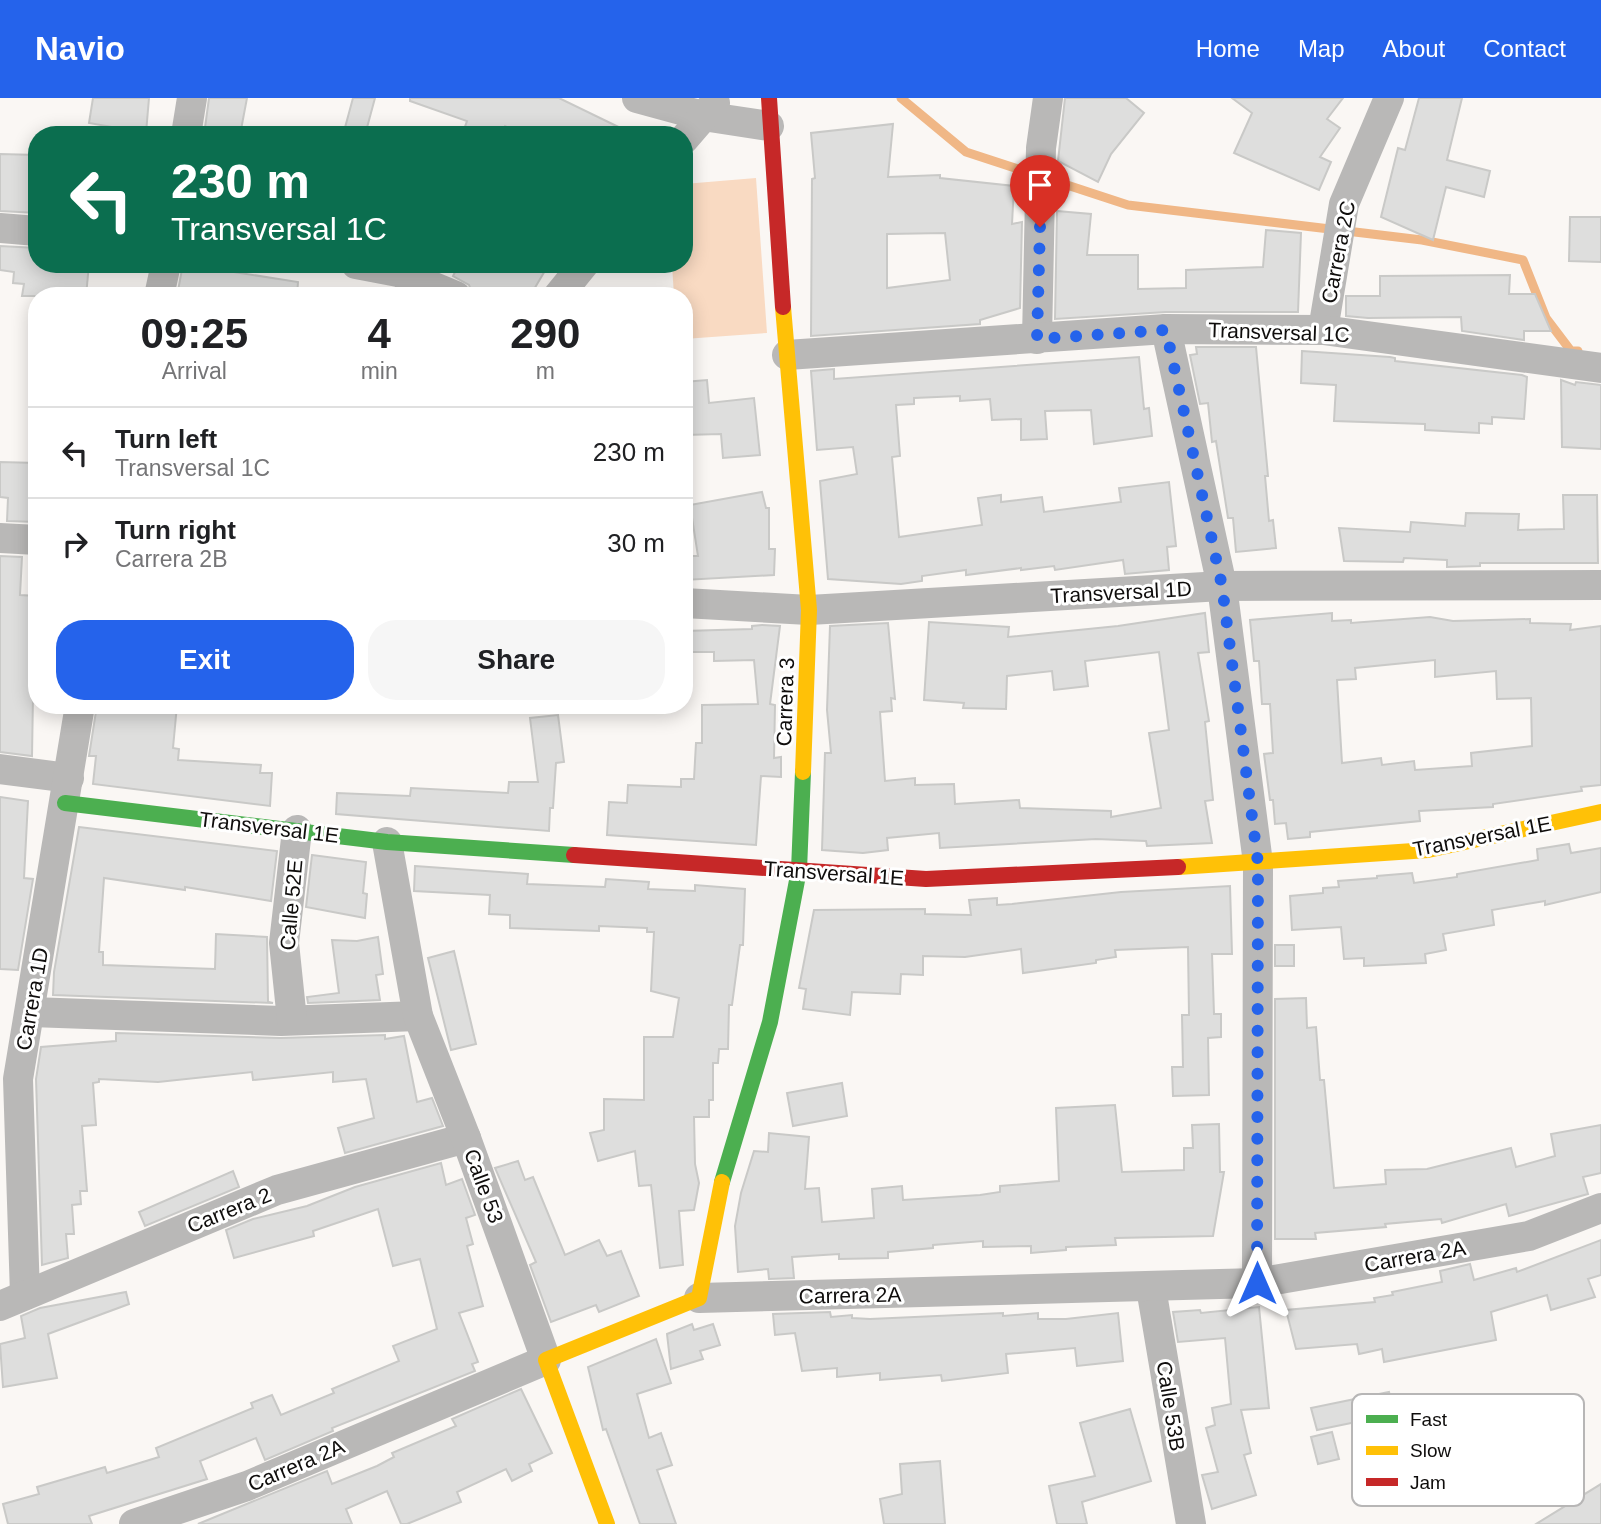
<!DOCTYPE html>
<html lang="en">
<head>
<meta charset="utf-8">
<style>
  body { margin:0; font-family:Helvetica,sans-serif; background:#f6f6f6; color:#202124; height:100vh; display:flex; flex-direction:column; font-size:26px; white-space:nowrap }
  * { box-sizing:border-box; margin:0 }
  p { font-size:23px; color:#757577 }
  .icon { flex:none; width:38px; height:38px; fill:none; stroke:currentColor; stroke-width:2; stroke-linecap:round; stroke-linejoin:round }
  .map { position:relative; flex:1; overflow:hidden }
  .panel { position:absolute; left:28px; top:189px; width:665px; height:427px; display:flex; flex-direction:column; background:#fff; border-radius:28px; box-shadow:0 4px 18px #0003 }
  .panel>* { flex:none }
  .banner { position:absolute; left:28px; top:28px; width:665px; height:147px; border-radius:28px; box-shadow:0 4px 18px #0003; background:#0b6e4f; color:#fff; overflow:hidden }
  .pin { position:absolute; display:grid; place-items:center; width:60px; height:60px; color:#fff; margin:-72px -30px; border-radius:50% 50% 50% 0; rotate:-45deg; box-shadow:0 0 7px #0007 }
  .pin .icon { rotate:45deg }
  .me { position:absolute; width:77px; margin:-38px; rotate:0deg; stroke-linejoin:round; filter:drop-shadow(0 0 5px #0008) }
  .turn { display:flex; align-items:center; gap:24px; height:147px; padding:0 28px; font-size:32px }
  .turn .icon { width:91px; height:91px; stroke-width:2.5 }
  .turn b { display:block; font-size:49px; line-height:60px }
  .eta { display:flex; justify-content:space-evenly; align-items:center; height:119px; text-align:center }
  .eta b { font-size:42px; font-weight:700; line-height:49px }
  .action { display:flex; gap:14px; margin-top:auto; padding:14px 28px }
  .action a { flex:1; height:80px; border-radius:28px; background:#2563eb; color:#fff; font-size:28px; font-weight:700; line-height:80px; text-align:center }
  .action a+a { background:#f6f6f6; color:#202124 }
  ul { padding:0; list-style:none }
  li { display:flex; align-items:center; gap:21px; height:91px; padding:0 28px; border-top:2px solid #e0e0e0 }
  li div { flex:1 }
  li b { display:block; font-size:26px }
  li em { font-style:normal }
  header { display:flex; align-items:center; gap:42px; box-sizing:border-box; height:98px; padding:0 35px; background:#2563eb; color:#fff }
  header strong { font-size:33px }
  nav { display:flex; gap:38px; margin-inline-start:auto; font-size:24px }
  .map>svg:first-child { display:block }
  .green { fill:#f9dac2 }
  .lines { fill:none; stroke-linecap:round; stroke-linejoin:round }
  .stream { stroke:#f0b786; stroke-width:9 }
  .building { fill:#dededd; stroke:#c9c9c7; stroke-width:2; fill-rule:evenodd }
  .street { stroke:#b9b8b7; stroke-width:30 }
  .fast { stroke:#4caf50; stroke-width:16 }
  .slow { stroke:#ffc107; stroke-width:16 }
  .jam { stroke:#c62828; stroke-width:16 }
  .route { stroke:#2563eb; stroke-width:12; stroke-dasharray:0 21.6 }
  .labels { text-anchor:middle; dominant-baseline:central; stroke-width:6; stroke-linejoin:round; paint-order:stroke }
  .street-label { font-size:21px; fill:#0f0d0c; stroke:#fff }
  .key { fill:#fff; stroke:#b7b6b6; stroke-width:2 }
  .key-label { font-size:19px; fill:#0f0d0c }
</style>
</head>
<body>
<header>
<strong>Navio</strong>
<nav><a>Home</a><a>Map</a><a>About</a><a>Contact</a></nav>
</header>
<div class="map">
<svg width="1601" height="1426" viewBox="0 0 1601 1426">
  <rect width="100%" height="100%" fill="#faf7f4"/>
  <polygon class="green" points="756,80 767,235 684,241 684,198 674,198 672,166 684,166 684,86"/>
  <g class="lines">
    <polyline class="stream" points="901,0 966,54 1128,107 1422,142 1523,162 1546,220 1571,253 1578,253"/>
  </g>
  <g class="building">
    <polygon points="93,0 149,0 146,35 89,25"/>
    <polygon points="209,0 247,0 240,37 204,37"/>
    <polygon points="353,0 375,0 365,37 343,37"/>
    <polygon points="410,0 559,0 635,37 524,37 505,28 501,37 462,37 467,23 410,3"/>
    <polygon points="1065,0 1126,0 1144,15 1111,56 1098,84 1058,63"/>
    <polygon points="1232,0 1343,0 1327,21 1340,30 1320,59 1331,64 1319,92 1234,55 1252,15"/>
    <polygon points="1419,0 1462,0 1447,62 1490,73 1484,99 1446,89 1433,142 1381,119 1398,50 1405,52"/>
    <path d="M893,26L888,79L940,77V80L1014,88L1012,126L1022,124L1020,210L980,222V226L811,238L812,81L815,80L811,35ZM945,135L950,182L887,190V136Z"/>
    <polygon points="0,56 37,57 37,115 0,113"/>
    <polygon points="1057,113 1091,116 1087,157 1138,157 1138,191 1186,190 1186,172 1263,169 1266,132 1301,135 1298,214 1166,214 1055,221"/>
    <polygon points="1570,119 1601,119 1601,164 1569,163"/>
    <polygon points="0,148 37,150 37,166 89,166 86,198 22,198 24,186 13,185 14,174 0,172"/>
    <polygon points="183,166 298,184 297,198 242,198 217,194 216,198 177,198"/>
    <polygon points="459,166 549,166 530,198 473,198 469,187 453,178"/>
    <polygon points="1510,177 1509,196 1535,196 1551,233 1524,233 1524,242 1462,233 1461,219 1368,220 1346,218 1346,198 1380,198 1380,178"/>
    <polygon points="1196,249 1256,249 1268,378 1265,378 1269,423 1273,422 1276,450 1236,454 1233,420 1228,420 1216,343 1212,344 1208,305 1200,306 1190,257 1197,256"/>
    <polygon points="1302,253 1390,259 1395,260 1395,263 1522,277 1527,279 1524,321 1492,319 1492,326 1479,325 1479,335 1425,332 1425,326 1334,323 1336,287 1301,285"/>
    <polygon points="1139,259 1144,311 1149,310 1152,338 1094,346 1091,312 1045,313 1047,341 1021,342 1021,321 992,322 990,301 960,303 960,298 914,300 914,306 896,307 900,358 892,359 899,439 982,427 978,400 1001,397 1001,404 1042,399 1044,414 1121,404 1119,390 1169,384 1176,448 1167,449 1169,472 1125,476 1123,462 1055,472 1054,468 1021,472 1021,470 966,477 966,472 922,478 922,483 901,486 828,481 820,383 857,376 853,349 817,352 811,273 834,271 834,281"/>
    <polygon points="707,282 709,305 754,300 760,357 723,360 721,336 684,337 684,284"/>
    <polygon points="1561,282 1575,287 1576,284 1601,287 1601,351 1562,349"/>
    <polygon points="0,364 37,365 37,424 7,423 8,400 0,399"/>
    <polygon points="762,394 766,410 769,410 769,451 775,451 774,477 684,482 684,458 698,458 690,407"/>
    <polygon points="1563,397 1597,397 1598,465 1480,465 1480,468 1447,469 1447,462 1404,460 1403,464 1344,463 1339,430 1410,434 1411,424 1465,428 1466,415 1519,416 1518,432 1564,431"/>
    <polygon points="0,458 22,459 20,497 37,498 37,598 33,597 32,658 0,654"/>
    <polygon points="1205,515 1209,554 1198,555 1209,623 1205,624 1213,702 1205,703 1212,745 1147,748 1146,743 1096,741 940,750 939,735 887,740 888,752 863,755 822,752 825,655 831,655 827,612 830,528 888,525 895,601 891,600 892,613 880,614 885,683 915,680 915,687 954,686 955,706 1019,702 1020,710 1111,713 1111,719 1161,710 1149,635 1169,632 1159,554 1085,563 1088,588 1054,592 1052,573 1007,578 1006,611 963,610 964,605 924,602 929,524 1009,529 1008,539 1118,528"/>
    <path d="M1332,515V523L1351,522V525L1430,519L1453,523L1530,521V525L1571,526L1570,532L1601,528V687L1581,689L1582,693L1493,706V709L1419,713L1420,723L1310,734V739L1288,741L1286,725L1275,726L1273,702H1270L1264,656L1273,655L1270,606H1262L1259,563H1254L1250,522ZM1435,562V579L1496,573L1497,601L1531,600L1532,648L1471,655L1472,668L1415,672L1414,663L1382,667L1381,660L1342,665L1337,582L1356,581L1355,570Z"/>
    <polygon points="762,527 780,528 770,606 775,607 774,660 781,659 781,679 761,678 756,747 607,737 609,704 627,705 628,687 681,689 681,681 694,681 696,645 702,645 702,607 758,606 754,562 714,563 714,554 684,554 684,533 752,531 752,528"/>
    <polygon points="97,607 177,607 173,650 179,651 178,662 261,667 260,675 272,675 270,708 93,686 96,658 89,658"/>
    <polygon points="558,617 564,664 556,665 553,710 550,710 549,733 336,716 337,695 410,698 411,690 508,695 509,684 538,684 530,620"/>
    <polygon points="0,699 28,703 24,780 33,781 18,872 0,871"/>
    <polygon points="79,729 277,753 271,803 185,789 185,792 104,780 99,854 103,854 103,867 215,871 216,836 267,839 268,904 273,905 53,897 54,874"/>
    <polygon points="1569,746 1571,755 1601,750 1601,794 1545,807 1545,803 1492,812 1494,827 1443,836 1446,852 1425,856 1426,865 1364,868 1364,860 1344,861 1341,829 1292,832 1290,798 1323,795 1323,790 1339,789 1338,783 1377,780 1377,778 1412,775 1414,785 1457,779 1457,776 1538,762 1537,751"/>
    <polygon points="312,757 366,764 363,795 367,796 365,820 306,809"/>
    <polygon points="415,768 528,776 527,786 605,789 606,781 649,784 648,791 695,793 695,787 745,791 743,847 740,847 732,907 729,907 728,951 719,951 718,965 713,965 713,1002 709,1002 709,1019 694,1019 695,1066 699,1085 694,1112 679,1113 683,1167 660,1170 651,1087 639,1088 635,1053 598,1063 590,1035 604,1032 604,1001 644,1002 644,939 673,939 679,900 651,893 654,834 647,834 647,830 599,828 599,833 510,830 510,817 489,816 490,797 414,793"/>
    <polygon points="1230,788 1232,856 1212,856 1214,916 1221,916 1221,939 1208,940 1209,997 1173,998 1172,969 1183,969 1182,917 1189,917 1188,849 1115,852 1116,859 1096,862 1096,865 1023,875 1021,851 965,859 923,858 923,877 901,876 900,896 852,894 850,917 803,911 806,891 799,890 814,812 925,811 925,816 971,817 969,802 997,800 997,807 1012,806 1121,794"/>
    <polygon points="378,839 383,876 376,877 380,902 308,905 307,899 339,895 332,842 357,843"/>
    <rect x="1275" y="847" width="19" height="21"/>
    <polygon points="454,853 476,946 451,952 428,860"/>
    <polygon points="1306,900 1307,930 1316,929 1320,982 1324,982 1334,1090 1386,1086 1385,1072 1427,1071 1511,1050 1516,1069 1555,1058 1551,1036 1601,1027 1601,1075 1583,1079 1588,1096 1509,1118 1506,1106 1442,1125 1441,1121 1385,1126 1386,1129 1315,1135 1316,1141 1275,1141 1275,901"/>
    <polygon points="116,935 280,940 385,937 385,941 404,938 417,1004 432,1000 443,1028 345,1055 338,1030 374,1020 366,981 333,984 333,974 253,982 252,974 158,984 99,981 99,984 93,985 96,1027 82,1028 87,1093 80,1093 81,1106 72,1107 74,1136 66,1136 68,1160 42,1167 36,981 41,949 116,943"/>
    <polygon points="842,985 847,1018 793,1028 787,995"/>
    <polygon points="1115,1007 1122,1074 1184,1072 1184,1050 1193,1050 1192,1027 1219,1026 1220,1074 1224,1074 1213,1138 1115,1140 1116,1147 1066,1149 1066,1152 1031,1155 1031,1148 983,1149 983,1143 933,1147 933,1150 888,1154 888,1160 839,1161 839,1156 792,1159 794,1180 769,1181 768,1171 738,1174 735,1128 741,1095 754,1053 768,1054 769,1035 809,1039 805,1091 819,1090 822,1124 874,1120 872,1091 902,1088 903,1102 980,1097 1000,1094 1000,1088 1059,1083 1056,1010"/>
    <polygon points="518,1063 525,1082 533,1079 565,1157 599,1142 607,1158 621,1153 639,1198 599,1214 596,1207 551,1224 530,1167 536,1164 495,1070"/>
    <polygon points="441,1065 446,1087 462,1081 475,1117 466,1120 473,1146 467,1148 483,1208 459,1215 478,1264 472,1266 475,1273 332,1330 333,1333 265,1362 256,1340 200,1363 207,1381 89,1418 92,1426 8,1426 3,1406 39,1396 37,1389 105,1369 107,1375 159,1359 156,1350 253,1310 251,1305 272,1297 281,1317 334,1295 332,1291 399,1263 393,1248 437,1231 420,1161 393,1168 378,1111 313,1133 314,1138 234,1160 226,1132 253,1121 307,1108 355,1089"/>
    <polygon points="233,1073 239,1089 145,1128 139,1114"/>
    <polygon points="1601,1142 1601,1177 1588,1181 1595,1199 1551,1212 1547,1197 1491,1214 1496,1242 1384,1264 1382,1251 1359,1256 1357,1246 1296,1251 1286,1212 1375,1204 1374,1200 1393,1197 1392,1194 1442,1184 1440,1173 1470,1166 1474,1182 1516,1170 1517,1174"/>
    <polygon points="126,1194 129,1206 48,1236 57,1280 3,1289 0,1246 25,1240 21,1218 40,1210"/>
    <polygon points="1259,1209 1269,1310 1241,1312 1251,1355 1244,1357 1256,1397 1212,1411 1202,1377 1218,1374 1206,1330 1215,1327 1212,1310 1231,1306 1225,1240 1178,1244 1173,1214 1200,1212 1201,1215"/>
    <polygon points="830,1214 831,1219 852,1217 852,1220 870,1221 1003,1215 1003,1218 1038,1215 1038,1221 1066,1221 1118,1215 1123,1263 1077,1268 1075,1250 1006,1256 1008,1275 942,1283 941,1277 880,1282 880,1275 837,1279 837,1270 802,1273 795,1235 775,1237 773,1216"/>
    <polygon points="692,1226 694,1232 713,1226 720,1247 700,1253 703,1261 671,1271 667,1236"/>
    <polygon points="656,1241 671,1285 637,1296 649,1340 661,1335 672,1367 657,1372 676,1426 640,1426 606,1331 603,1332 588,1269"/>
    <polygon points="521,1291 552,1355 529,1366 532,1373 512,1383 506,1371 457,1394 461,1404 407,1426 401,1426 387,1393 346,1411 352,1426 198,1426 327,1373 332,1386 377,1368 394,1359 392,1355 456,1328 452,1321"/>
    <polygon points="1389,1294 1395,1316 1317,1332 1311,1310"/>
    <polygon points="1130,1311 1151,1383 1082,1404 1087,1426 1057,1426 1049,1388 1095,1378 1080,1325"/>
    <polygon points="1332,1334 1339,1361 1318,1366 1311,1339"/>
    <polygon points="940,1363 945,1426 884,1426 880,1401 902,1396 900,1366"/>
    <polygon points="1601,1386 1601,1426 1536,1426"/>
  </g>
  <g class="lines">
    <g class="street">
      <polyline points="637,0 703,18 769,28"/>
      <polyline points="186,37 192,0"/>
      <polyline points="684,41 715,5"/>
      <polyline points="0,130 37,133"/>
      <polyline points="356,166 398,174 456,198"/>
      <polyline points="159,198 166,166"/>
      <polyline points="558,198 584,166"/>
      <polyline points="1166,231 1222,488 1258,765 1257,1185"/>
      <polyline points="1323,232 1344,106 1389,0"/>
      <polyline points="1037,241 1041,50 1048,0"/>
      <polyline points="787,257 1166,231 1323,232 1601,270"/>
      <polyline points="0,440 37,442"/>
      <polyline points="684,505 809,512 1222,488 1601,487"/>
      <polyline points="0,671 69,680"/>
      <polyline points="31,914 281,923 418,918"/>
      <polyline points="292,922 284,845 297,732"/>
      <polyline points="1151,1190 1191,1426"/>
      <polyline points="25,1197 18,981 80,607"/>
      <polyline points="699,1200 1257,1185 1529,1138 1601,1110"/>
      <polyline points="0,1208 277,1092 466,1040"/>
      <polyline points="134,1426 247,1388 546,1262 466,1040 418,918 387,744"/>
    </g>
    <g class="fast">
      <polyline points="65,705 387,744 574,757"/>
      <polyline points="722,1084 770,924 799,772 803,674"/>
    </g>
    <g class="slow">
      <polyline points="783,209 809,512 803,674"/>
      <polyline points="1178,769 1428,752 1601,714"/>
      <polyline points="607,1426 546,1262 699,1200 722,1084"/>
    </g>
    <g class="jam">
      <polyline points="769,0 783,209"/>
      <polyline points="574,757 926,781 1178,769"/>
    </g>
  </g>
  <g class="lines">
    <polyline class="route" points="1040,129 1037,241 1166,232 1222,488 1258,765 1257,1185"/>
  </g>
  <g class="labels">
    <g class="street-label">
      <text transform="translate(1338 154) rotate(-79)">Carrera 2C</text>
      <text transform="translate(1279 234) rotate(2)">Transversal 1C</text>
      <text transform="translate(1121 494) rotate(-3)">Transversal 1D</text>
      <text transform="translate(785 604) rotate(-88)">Carrera 3</text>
      <text transform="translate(269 729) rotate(7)">Transversal 1E</text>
      <text transform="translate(1482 738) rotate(-11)">Transversal 1E</text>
      <text transform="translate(834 775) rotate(4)">Transversal 1E</text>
      <text transform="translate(291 807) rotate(-85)">Calle 52E</text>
      <text transform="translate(32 901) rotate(-80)">Carrera 1D</text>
      <text transform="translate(484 1088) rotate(70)">Calle 53</text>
      <text transform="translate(229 1112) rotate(-22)">Carrera 2</text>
      <text transform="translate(1415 1158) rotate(-10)">Carrera 2A</text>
      <text transform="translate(850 1197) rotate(-1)">Carrera 2A</text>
      <text transform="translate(1171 1308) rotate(81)">Calle 53B</text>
      <text transform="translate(296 1367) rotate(-23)">Carrera 2A</text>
    </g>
  </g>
  <rect x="1352" y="1296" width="232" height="112" rx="10" class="key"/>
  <rect x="1366" y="1317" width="32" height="8" fill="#4caf50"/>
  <rect x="1366" y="1348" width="32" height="9" fill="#ffc107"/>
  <rect x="1366" y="1380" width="32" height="8" fill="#c62828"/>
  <g class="key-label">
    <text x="1410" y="1328">Fast</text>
    <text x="1410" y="1359">Slow</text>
    <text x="1410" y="1391">Jam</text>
  </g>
</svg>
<div class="pin" style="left:1040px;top:129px;background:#d93025"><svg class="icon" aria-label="arrive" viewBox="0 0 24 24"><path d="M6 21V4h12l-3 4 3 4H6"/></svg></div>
<svg class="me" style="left:1257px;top:1185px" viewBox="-20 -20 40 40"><path d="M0-17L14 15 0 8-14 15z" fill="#2563eb" stroke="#fff" stroke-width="4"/></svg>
<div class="banner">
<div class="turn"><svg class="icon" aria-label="left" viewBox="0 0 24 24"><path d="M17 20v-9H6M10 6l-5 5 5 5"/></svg><div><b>230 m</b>Transversal 1C</div></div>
</div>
<section class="panel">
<div class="eta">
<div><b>09:25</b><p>Arrival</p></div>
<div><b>4</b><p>min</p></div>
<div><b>290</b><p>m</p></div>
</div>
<ul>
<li><svg class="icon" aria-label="left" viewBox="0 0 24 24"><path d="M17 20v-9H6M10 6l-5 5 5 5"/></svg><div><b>Turn left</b><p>Transversal 1C</p></div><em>230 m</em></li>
<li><svg class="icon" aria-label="right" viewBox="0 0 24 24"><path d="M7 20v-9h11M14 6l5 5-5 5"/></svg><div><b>Turn right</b><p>Carrera 2B</p></div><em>30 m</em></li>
</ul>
<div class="action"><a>Exit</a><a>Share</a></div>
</section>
</div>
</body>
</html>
